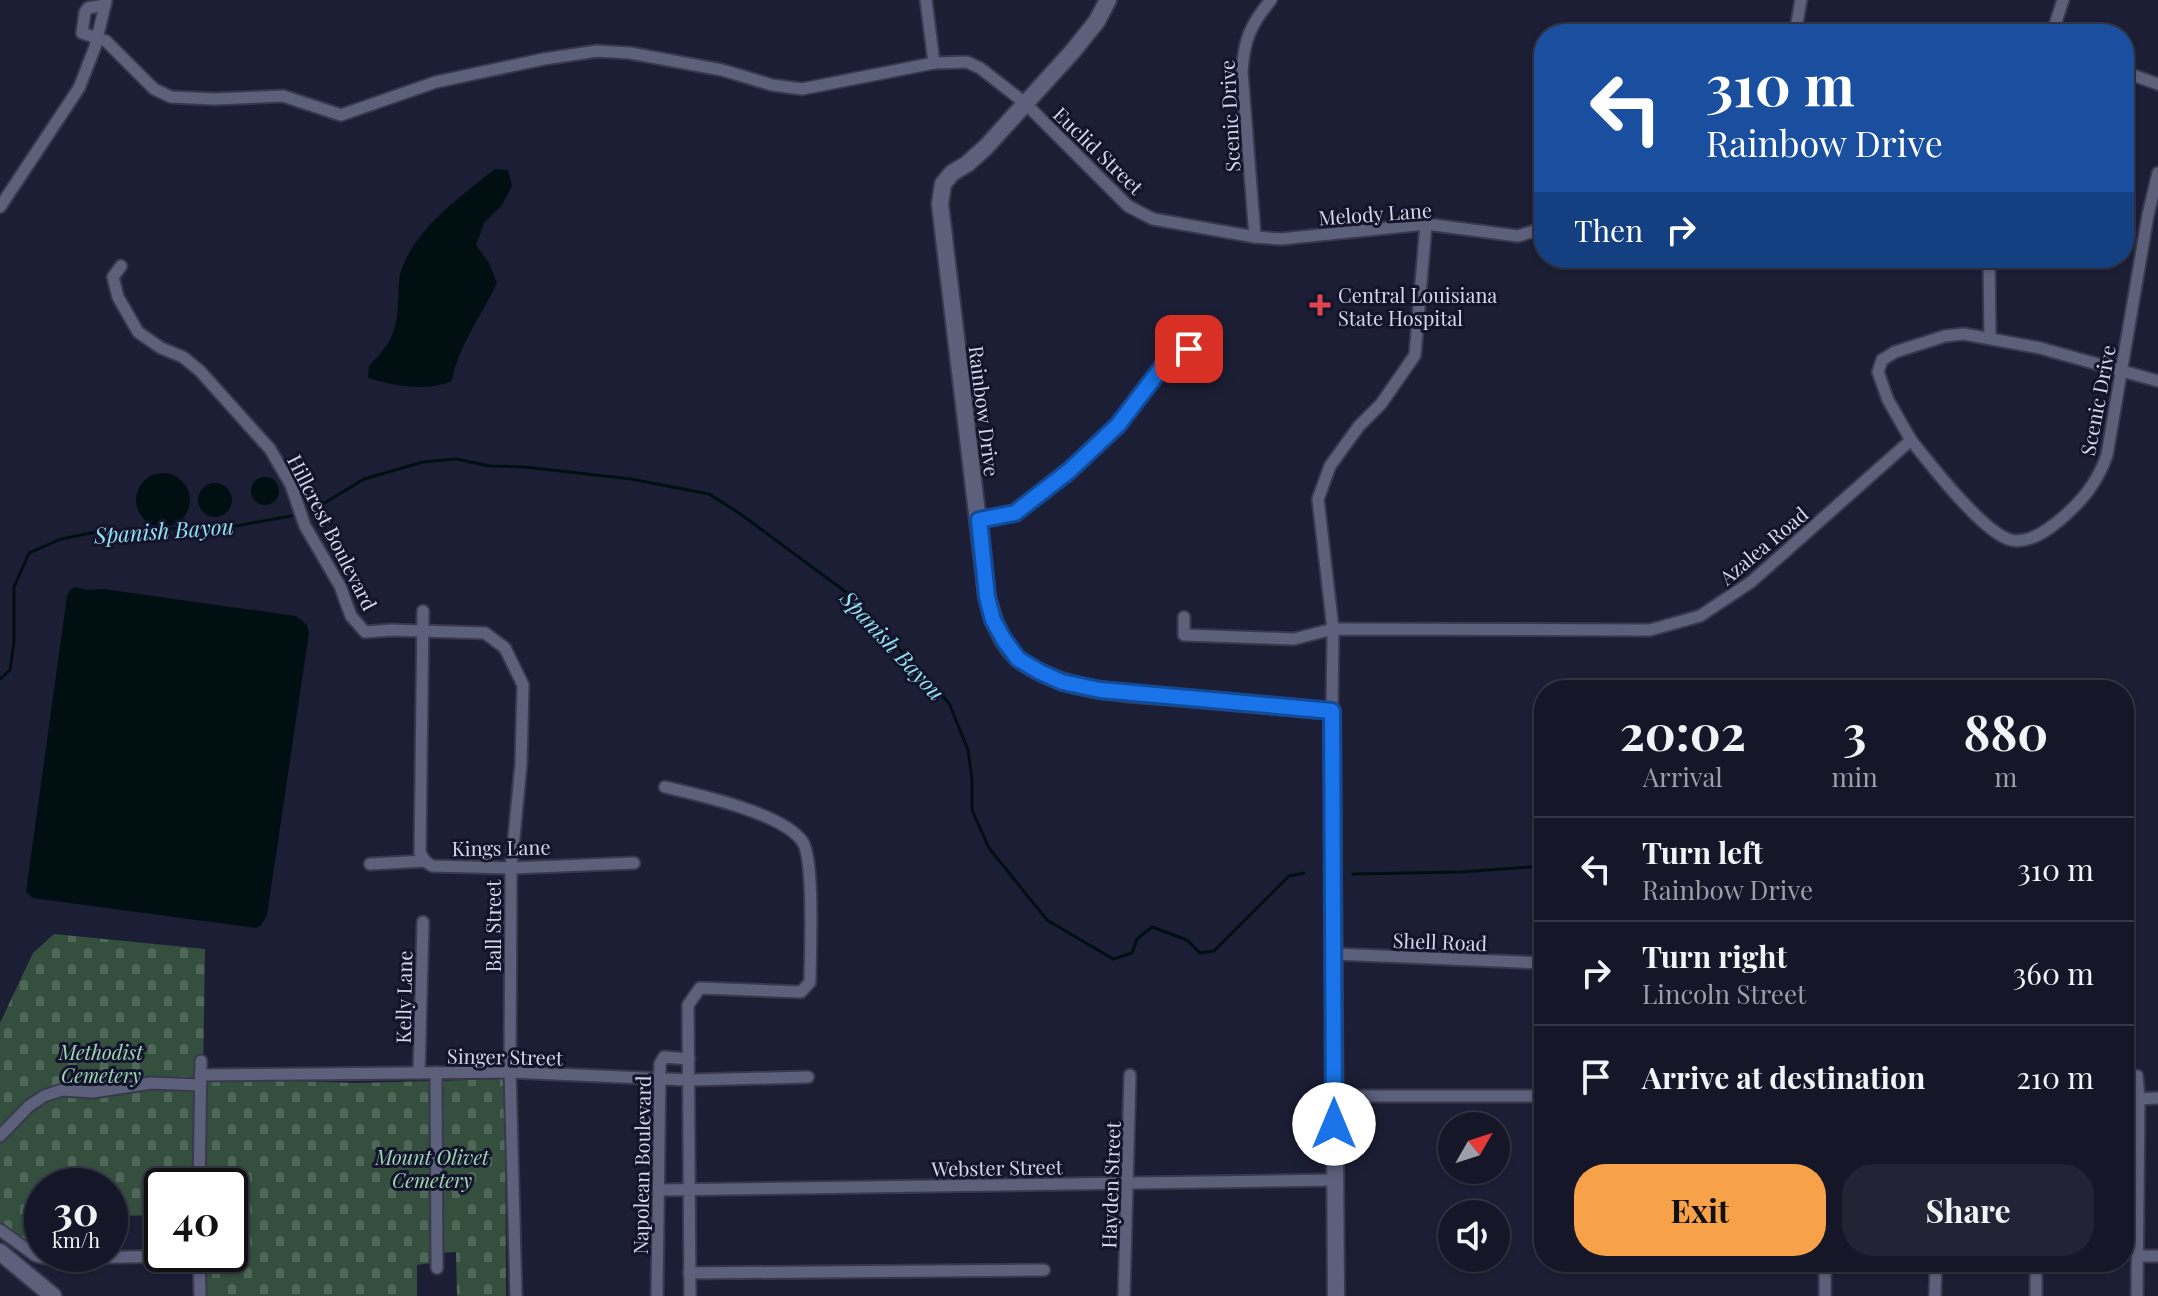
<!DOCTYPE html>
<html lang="en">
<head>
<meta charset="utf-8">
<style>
  body { margin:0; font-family:"Playfair Display",serif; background:#222334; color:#f1f3f6; height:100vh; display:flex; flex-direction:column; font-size:30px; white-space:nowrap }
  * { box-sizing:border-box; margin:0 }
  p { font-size:26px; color:#9d9fa8 }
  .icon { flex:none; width:44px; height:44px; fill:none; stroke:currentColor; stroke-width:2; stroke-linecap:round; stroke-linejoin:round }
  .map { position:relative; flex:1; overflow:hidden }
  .side { position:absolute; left:1534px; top:680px; width:600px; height:592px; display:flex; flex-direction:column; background:#151628; border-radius:32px; box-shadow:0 2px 6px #0004,0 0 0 2px #343545 }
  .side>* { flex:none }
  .guide { position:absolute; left:1534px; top:24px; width:600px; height:244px; border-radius:32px; box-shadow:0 2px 6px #0004,0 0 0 2px #343545; background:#1a4fa0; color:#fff; overflow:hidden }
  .needle { width:52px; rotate:51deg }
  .fabs { position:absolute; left:1438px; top:1112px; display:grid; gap:16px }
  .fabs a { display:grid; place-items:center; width:72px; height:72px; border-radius:50%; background:#151628; box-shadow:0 2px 6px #0004,0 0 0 2px #343545; font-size:40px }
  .speed { position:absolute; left:24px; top:1168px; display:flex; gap:16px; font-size:40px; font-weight:700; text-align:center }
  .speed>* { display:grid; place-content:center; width:104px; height:104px; border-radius:50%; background:#151628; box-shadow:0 2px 6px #0004,0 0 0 2px #343545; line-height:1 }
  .speed small { font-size:20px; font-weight:400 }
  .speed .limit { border:4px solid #111; border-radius:12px; background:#fff; color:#111 }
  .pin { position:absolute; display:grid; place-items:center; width:68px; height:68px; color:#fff; margin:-34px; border-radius:16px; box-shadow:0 4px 12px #0006 }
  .me { position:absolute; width:88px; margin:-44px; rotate:0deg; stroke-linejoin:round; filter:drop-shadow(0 0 6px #0008) }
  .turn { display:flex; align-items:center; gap:28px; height:168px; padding:0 40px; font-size:36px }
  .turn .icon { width:104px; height:104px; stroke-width:2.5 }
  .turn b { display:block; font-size:56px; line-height:68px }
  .then { display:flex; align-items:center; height:76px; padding:0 40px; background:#0003; gap:16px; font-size:30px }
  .eta { display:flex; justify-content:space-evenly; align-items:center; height:136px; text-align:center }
  .eta b { font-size:48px; font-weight:700; line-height:56px }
  .button { display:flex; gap:16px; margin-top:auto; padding:16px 40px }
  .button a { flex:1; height:92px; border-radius:32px; background:#f7a149; color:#111; font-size:32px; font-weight:700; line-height:92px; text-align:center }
  .button a+a { background:#222334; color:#f1f3f6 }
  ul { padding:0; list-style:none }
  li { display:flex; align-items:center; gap:24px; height:104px; padding:0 40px; border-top:2px solid #343545 }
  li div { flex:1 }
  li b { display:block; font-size:30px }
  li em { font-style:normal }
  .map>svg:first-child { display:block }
  .cemetery { fill:url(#cemetery-stones) }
  .water { fill:#000f12 }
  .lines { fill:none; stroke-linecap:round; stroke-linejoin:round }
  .stream { stroke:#000f12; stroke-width:3 }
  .street-casing { stroke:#38394d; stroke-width:15 }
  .secondary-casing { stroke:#38394d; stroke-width:20 }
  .street { stroke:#5c607b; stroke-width:11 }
  .secondary { stroke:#5c607b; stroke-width:16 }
  .route-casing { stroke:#114b97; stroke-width:20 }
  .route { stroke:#1a73e8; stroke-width:14 }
  .health-dot { fill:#e0444e; stroke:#13142b; stroke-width:3 }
  .labels { text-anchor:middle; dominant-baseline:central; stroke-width:6; stroke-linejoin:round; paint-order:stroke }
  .street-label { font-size:20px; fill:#d4d7e7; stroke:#13142b }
  .poi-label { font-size:20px; fill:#d4d7e7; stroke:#13142b; text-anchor:start }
  .park-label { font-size:20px; font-style:italic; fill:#9ed8b2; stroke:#13142b }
  .water-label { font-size:22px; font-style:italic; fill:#91e0ef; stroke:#13142b }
</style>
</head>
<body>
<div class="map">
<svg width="2158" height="1296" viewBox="0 0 2158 1296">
  <defs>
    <pattern id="cemetery-stones" width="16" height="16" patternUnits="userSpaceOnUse" patternTransform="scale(2)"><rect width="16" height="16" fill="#344f3d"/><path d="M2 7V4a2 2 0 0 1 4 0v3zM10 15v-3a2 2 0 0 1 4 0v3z" fill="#506859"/></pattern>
  </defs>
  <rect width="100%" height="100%" fill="#1c1e35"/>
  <polygon class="cemetery" points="54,934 205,949 203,1078 357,1083 505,1079 506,1296 457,1296 456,1252 430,1253 431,1263 417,1265 417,1296 207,1296 205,1260 239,1258 237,1216 230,1215 230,1186 162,1186 162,1215 110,1216 110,1186 42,1186 40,1252 0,1224 0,1023 33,953"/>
  <g class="water">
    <path d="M495,169L508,170L512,186L502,205L484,223L476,245L489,263L497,283C482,315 458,346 452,381C426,392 394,386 368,378L369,366C390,344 397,334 398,302C399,292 398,281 401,271C414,230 462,195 495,169Z"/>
    <circle cx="163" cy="500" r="27"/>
    <circle cx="265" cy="491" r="14"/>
    <circle cx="215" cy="500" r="17"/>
    <polygon points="75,587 87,590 103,589 296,616 307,625 309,633 267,915 261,925 256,928 33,898 26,892 67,596 69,591"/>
  </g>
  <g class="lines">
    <g class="stream">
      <polyline points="313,510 364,479 423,462 456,459 490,466 525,467 631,479 709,494 739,513 850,595 949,703 968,750 972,779 972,810 989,848 1047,920 1113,959 1132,953 1137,939 1152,927 1187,940 1200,953 1214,951 1289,876 1304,873"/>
      <polyline points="0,679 10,670 14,642 14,587 29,553 61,539 96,532 235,526 291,516"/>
      <polyline points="1353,874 1461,872 1544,866"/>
    </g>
    <g class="street-casing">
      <g id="street">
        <polyline points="926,0 934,63"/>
        <polyline points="105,5 88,8 85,12 82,33 106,41 154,89 171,97 215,99 283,96 341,115 436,82 544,59 597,51 630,53 722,70 772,85 802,89 934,63 967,62 980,68 1025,103 1128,206 1153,219 1255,237 1281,239 1426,224 1518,236 1544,228"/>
        <polyline points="1795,34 1801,0"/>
        <polyline points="2052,34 2063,0"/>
        <polyline points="2124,72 2158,84"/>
        <polyline points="0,207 79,88 95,47 106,1"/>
        <path d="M1255,237L1242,72C1244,40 1250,25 1271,0"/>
        <polyline points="1989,258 1990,338"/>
        <polyline points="121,266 113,277 118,297 138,332 161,348 183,357 200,371 270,449 291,485 305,526 340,586 351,616 365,632 392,630 485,633 505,648 523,685 521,764 511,868 510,1072 516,1296"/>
        <circle cx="1179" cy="346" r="10"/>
        <path d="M1911,440C1930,464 1983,533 2011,540C2029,544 2048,530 2061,519C2083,500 2097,483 2107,455L2148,215L2158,173"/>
        <polyline points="979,520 1015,513 1069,471 1118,425 1172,354"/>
        <polyline points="423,611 420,853 425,861"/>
        <polyline points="1184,617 1184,635 1294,639 1333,629 1650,630 1700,616 1751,582 1911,440 1888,400 1878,372 1882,360 1895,352 1945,336 1964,334 2040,348 2158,381"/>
        <polyline points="1332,711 1333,629 1318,499 1330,466 1359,426 1381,404 1415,355 1426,224"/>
        <path d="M665,787C699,795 782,813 802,841C815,857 810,956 810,982L801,992L700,988L688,1005L690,1296"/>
        <polyline points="370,864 425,861 432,866 511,868 634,863"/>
        <polyline points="1335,954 1544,963"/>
        <polyline points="419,1073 423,922"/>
        <polyline points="436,1073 437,1268"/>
        <polyline points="2124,1074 2137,1076 2139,1099 2137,1296"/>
        <polyline points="200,1075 510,1072 689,1080 808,1077"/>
        <polyline points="1334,1096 1544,1096"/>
        <polyline points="2139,1099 2158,1098"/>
        <polyline points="0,1136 29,1106 44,1096 62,1090 93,1092 151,1083 200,1085"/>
        <polyline points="199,1186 201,1061"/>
        <polyline points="660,1190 1334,1180"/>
        <polyline points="0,1230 36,1256 45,1258 199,1256"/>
        <polyline points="199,1254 200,1296"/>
        <polyline points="2137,1256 2158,1256"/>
        <polyline points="689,1273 1044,1270"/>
        <polyline points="657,1296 660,1064 664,1057 689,1059"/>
        <polyline points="1124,1296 1130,1075"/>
        <polyline points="1825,1296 1825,1262"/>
        <polyline points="1935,1296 1936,1262"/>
        <polyline points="2036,1296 2036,1262"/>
      </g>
    </g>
    <g class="secondary-casing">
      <g id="secondary">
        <path d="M1108,0L1097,21L1073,51L986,147L967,164L952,173L943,184L940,204L987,597C993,619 1001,646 1021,661C1068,694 1131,693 1186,698C1235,702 1283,707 1332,711L1336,1296"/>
        <polyline points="0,1252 53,1296"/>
      </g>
    </g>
    <use href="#street" class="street"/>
    <use href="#secondary" class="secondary"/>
  </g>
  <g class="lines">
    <g class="route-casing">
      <polyline id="route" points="1189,349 1184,356 1172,354 1118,425 1069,471 1015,513 979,520 987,597 993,620 1004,640 1018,659 1040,672 1062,682 1100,690 1332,711 1334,1124"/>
    </g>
    <use href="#route" class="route"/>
  </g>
  <path class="health-dot" d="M1316 293h8v8h8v8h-8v8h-8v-8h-8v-8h8z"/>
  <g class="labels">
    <g class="street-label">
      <text transform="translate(1229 116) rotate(-93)">Scenic Drive</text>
      <text transform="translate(1099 150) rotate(44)">Euclid Street</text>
      <text transform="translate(1375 213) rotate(-4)">Melody Lane</text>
      <text transform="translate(2097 400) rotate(-79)">Scenic Drive</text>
      <text transform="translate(985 411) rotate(83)">Rainbow Drive</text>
      <text transform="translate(333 532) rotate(63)">Hillcrest Boulevard</text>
      <text transform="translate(1763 545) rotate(-40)">Azalea Road</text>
      <text transform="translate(501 847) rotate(-1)">Kings Lane</text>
      <text transform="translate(492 926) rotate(-90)">Ball Street</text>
      <text transform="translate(1440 941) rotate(2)">Shell Road</text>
      <text transform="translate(403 997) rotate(-89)">Kelly Lane</text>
      <text transform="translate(505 1056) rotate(1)">Singer Street</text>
      <text transform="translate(641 1165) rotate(-89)">Napolean Boulevard</text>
      <text transform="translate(997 1167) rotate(-1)">Webster Street</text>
      <text transform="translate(1110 1185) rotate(-88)">Hayden Street</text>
    </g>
    <g class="poi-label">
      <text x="1338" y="294">Central Louisiana<tspan x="1338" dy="23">State Hospital</tspan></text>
    </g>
    <g class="park-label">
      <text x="101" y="1051">Methodist<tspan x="101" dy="23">Cemetery</tspan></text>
      <text x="432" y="1156">Mount Olivet<tspan x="432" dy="23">Cemetery</tspan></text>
    </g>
    <g class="water-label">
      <text transform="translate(164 530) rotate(-4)">Spanish Bayou</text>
      <text transform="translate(893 645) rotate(47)">Spanish Bayou</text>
    </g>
  </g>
</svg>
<div class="fabs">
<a><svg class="needle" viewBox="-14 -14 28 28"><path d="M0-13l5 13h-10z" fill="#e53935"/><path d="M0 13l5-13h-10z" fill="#9d9fa8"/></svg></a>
<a><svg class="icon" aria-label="sound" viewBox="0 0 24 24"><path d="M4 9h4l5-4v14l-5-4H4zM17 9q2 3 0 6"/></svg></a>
</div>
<div class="speed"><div>30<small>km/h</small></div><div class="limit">40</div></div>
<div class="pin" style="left:1189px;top:349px;background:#d93025"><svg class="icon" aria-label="arrive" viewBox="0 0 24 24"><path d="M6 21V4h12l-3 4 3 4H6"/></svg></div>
<svg class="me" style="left:1334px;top:1124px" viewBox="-20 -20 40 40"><circle r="19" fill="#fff"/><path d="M0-13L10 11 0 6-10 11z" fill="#1a73e8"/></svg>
<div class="guide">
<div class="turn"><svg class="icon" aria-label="left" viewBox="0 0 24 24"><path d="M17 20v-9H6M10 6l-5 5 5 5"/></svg><div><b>310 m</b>Rainbow Drive</div></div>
<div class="then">Then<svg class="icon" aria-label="right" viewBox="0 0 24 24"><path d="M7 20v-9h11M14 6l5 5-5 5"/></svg></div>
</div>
<section class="side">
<div class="eta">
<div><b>20:02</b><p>Arrival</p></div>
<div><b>3</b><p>min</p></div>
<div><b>880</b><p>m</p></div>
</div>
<ul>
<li><svg class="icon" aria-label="left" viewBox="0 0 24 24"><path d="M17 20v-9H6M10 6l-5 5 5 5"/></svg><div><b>Turn left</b><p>Rainbow Drive</p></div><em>310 m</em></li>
<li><svg class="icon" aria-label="right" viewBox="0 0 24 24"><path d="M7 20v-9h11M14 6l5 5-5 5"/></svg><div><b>Turn right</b><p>Lincoln Street</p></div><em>360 m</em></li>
<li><svg class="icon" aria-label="arrive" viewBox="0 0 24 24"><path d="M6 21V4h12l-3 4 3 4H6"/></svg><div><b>Arrive at destination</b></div><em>210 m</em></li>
</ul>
<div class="button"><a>Exit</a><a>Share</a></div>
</section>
</div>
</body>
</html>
